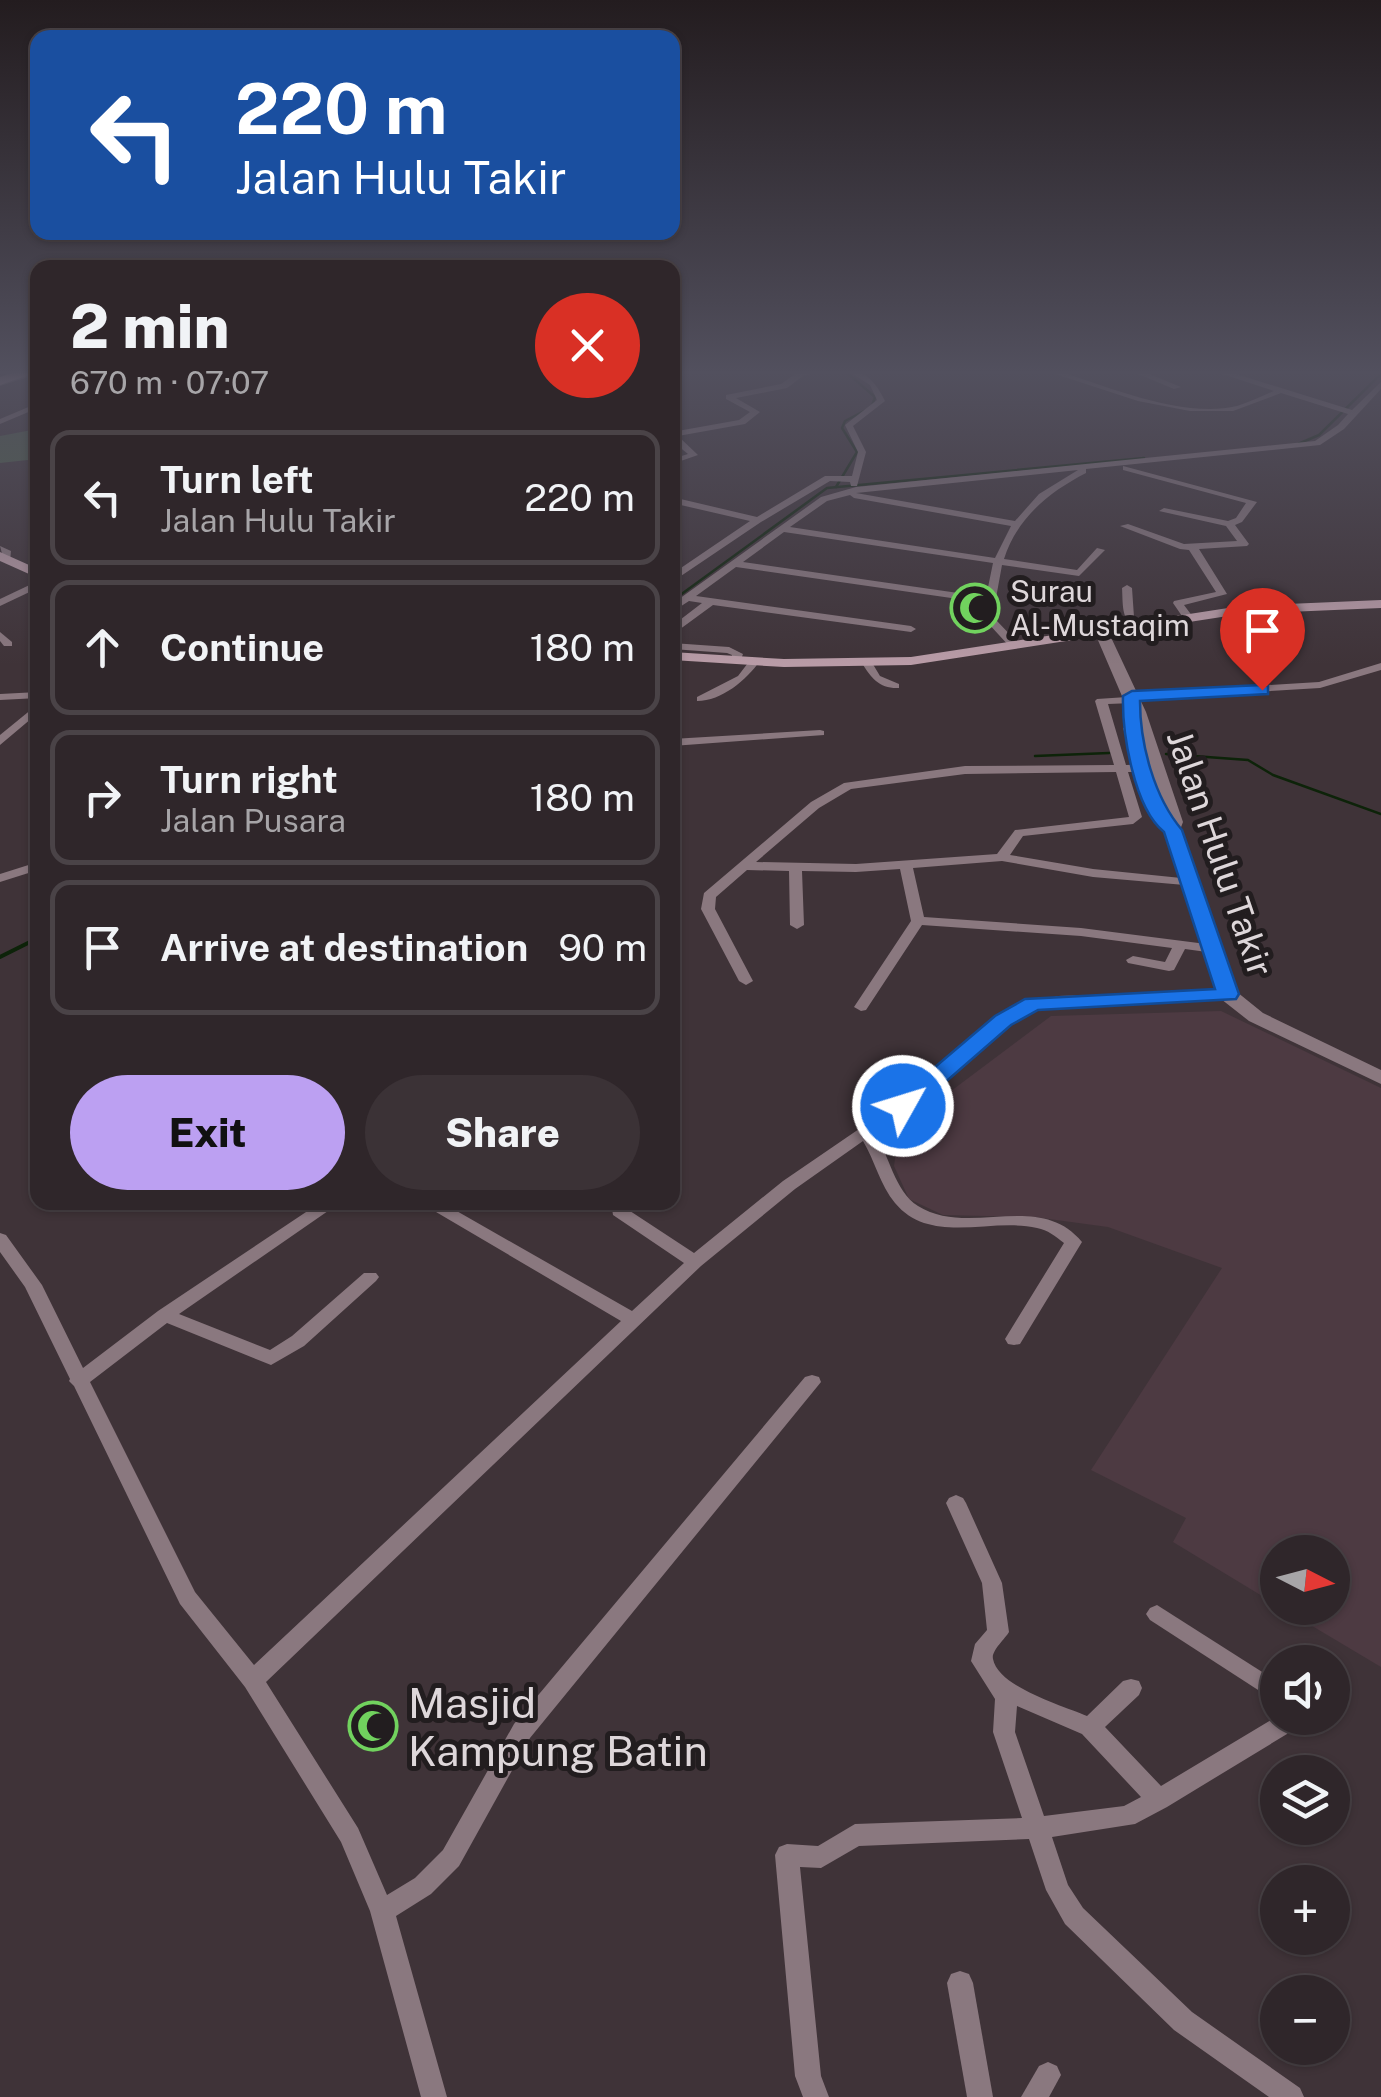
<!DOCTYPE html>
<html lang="en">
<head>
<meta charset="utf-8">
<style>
  body { margin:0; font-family:"Public Sans",sans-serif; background:#3b3236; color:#f1f3f6; height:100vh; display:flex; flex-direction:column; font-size:38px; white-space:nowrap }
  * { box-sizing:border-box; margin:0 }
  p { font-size:32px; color:#a7a5a8 }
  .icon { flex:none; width:55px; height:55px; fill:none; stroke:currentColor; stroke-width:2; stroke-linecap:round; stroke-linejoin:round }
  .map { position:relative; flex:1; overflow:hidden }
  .side { position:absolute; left:30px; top:260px; width:650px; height:950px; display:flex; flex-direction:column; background:#2f262a; border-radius:20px; box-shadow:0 2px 8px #0004,0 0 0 2px #4a4347 }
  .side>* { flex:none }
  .guide { position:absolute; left:30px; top:30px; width:650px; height:210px; border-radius:20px; box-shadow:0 2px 8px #0004,0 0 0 2px #4a4347; background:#1a4fa0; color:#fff; overflow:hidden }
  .needle { width:65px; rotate:96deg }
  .buttons { position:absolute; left:1260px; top:1535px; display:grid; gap:20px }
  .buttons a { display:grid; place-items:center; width:90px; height:90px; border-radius:50%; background:#2f262a; box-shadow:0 2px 8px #0004,0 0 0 2px #4a4347; font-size:50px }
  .pin { position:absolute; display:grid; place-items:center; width:85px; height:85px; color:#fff; margin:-102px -42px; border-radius:50% 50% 50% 0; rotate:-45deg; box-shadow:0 0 10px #0007 }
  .pin .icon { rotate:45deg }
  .me { position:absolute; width:110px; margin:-55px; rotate:51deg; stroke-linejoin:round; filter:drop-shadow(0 0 8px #0008) }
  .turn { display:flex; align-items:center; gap:35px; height:210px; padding:0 40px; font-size:45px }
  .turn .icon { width:130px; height:130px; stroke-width:2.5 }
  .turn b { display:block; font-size:70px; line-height:85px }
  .round { display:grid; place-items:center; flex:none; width:105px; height:105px; border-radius:52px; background:#3b3236 }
  .headline { display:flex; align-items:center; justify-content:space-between; height:170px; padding:0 40px }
  h1 { font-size:60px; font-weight:800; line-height:75px }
  .button { display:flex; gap:20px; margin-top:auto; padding:20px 40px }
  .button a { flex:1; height:115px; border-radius:60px; background:#bca0f2; color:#111; font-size:40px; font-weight:800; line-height:115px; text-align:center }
  .button a+a { background:#3b3236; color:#f1f3f6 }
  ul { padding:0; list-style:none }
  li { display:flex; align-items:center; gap:30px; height:135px; margin:0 20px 15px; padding:0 20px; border:5px solid #4a4347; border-radius:20px }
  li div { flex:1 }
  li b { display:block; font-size:38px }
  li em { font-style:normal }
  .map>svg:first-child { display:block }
  .built { fill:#4d3a42 }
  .green { fill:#4d6349 }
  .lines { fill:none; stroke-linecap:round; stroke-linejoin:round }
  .stream-far1 { stroke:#0d2309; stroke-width:2.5 }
  .stream { stroke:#0d2309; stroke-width:4 }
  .minor { fill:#8a787f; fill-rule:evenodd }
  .tertiary { fill:#8a787f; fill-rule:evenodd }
  .secondary { fill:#b99ca7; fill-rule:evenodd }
  .trunk { fill:#eec4d4; fill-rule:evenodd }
  .route { fill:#1a73e8; stroke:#114b97; stroke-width:2.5 }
  .labels { text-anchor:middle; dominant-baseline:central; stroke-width:10; stroke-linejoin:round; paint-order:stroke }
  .far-poi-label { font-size:30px; fill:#ded7da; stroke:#221d1f; text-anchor:start }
  .street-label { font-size:35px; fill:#ded7da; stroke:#221d1f }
  .near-poi-label { font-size:42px; fill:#ded7da; stroke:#221d1f; text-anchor:start }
</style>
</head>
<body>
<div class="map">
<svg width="1381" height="2097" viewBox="0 0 1381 2097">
  <rect width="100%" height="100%" fill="#3f3338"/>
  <polygon class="built" points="1221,1011 1381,1088 1381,1667 1282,1608 1332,1608 1332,1552 1278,1552 1277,1605 1173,1542 1186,1518 1091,1470 1222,1268 1108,1227 1034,1217 943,1215 909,1199 894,1166 899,1130 1051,1016"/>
  <polygon class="green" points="37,429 37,459 0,463 0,436"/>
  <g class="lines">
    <g class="stream-far1">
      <polyline points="845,371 875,397 872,406"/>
      <polyline points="1298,444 1319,435 1381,374"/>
      <polyline points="836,487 857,452 842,428 845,421 864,411"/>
      <polyline points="672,601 827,488 1144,458"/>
      <polyline points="1166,754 1248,760 1273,775 1381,814"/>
      <polyline points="1035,756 1109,753"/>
    </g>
    <polyline class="stream" points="0,957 38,938"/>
    <g class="minor">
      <polygon points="30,371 38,371 38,374 0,386 0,381"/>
      <polygon points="822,371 803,376 787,388 736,398 760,412 745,424 678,436 698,455 672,464 672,459 688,454 672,441 672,432 739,420 750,412 726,399 726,395 781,384 798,372"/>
      <path d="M848,371C868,371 877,385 885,401L853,426L866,452L857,486H851L850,482L830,481L761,522L672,582V574L750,521L672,503V497L757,517L825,476H852L858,452L845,425L877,400L870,385Z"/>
      <path d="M1046,371H1058C1109,387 1184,419 1237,406C1250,402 1262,396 1274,391L1213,371H1226L1352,410L1381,382V389L1344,429L1320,445L1086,469V473C1049,492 1017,518 1004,559L1077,570L1097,548L1105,550L1079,576L1002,565L996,598L997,621L1018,643V647H1010L987,622L986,603L736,567L696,596L911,626L916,629L911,632L713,605L672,635V626L702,603L689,601L672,612V604L821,497L856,487L1315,441L1338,425L1348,414L1281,393L1233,411H1190L1138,401ZM1078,470L1039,494L1015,521L856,493ZM850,495L854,498L1011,526L995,558L790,527L827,501ZM784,532L993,563L986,597L743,562Z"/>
      <polygon points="1131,371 1142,371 1181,387 1174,389"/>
      <polygon points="38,403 38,408 0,424 0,419"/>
      <polygon points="1123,466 1257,502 1242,522 1235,525 1249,544 1247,546 1199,549 1227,594 1184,605 1193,617 1192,619 1184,619 1173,603 1174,601 1216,592 1189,550 1180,549 1120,526 1128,524 1184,544 1237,541 1226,526 1159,511 1164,508 1228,521 1236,518 1246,503 1123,470"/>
      <polygon points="0,546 11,551 10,561 4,561"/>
      <polygon points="38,581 38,588 0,606 0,599"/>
      <path d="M1127,585L1132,588L1134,617L1140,625L1135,628C1121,620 1123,603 1122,588Z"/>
      <polygon points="0,632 12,642 12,646 4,646 0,641"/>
      <polygon points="672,643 729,647 743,654 740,662 736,663 731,660 732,655 727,653 672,649"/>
      <path d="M755,658L760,661C746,680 722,701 697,701V697L738,676L751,659Z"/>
      <path d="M867,660L871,661L880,676L899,684V688C880,689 871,678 862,663Z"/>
      <path d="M1381,663V670L1320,688L1138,699L1137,702L1133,703L1108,704L1126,765L1154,764L1160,768L1154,772H1128L1142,817L1133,824L1023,836L1010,855L1093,869L1191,879L1196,880L1198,883L1196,886L1093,877L1002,861L913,868L924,917L1081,928L1214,945L1221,949L1214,953L1185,949L1174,970L1169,971L1128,963L1126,960L1133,956L1165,962L1172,948L1081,936L922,925L866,1010L861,1011L854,1007L911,921L900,869L856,872L802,871L804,925L797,929L790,925L789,871L747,870L716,897L715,909L753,981L746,985L739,981L701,909L704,893L811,802L844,783L965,766L1114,765L1095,701L1097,699L1127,697L1132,693L1319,682ZM1116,772L1129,817L1015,830L997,854L856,864L756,862L819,808L851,789L965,774Z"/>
      <polygon points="38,692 38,698 0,700 0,694"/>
      <polygon points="38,704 38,713 0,745 0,735"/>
      <polygon points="820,730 824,731 824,735 672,746 672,739"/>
      <polygon points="38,862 38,870 0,882 0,874"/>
      <path d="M1228,991L1233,992L1235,995L1233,998L1058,1004L1021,1014L926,1096L874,1133C890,1155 894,1191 918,1206C969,1238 1039,1190 1082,1242L1020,1344L1014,1345L1008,1344L1005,1339L1064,1243C1055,1236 1048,1230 1037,1228C991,1217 931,1246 895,1203C880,1185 875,1161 863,1141L795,1189L701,1266L266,1682L358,1828L387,1895L415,1878L443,1850L514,1724L805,1377L812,1375L819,1377L821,1382L530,1738L459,1866L431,1894L396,1916L447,2097H421L370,1911L341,1842L245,1687L180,1604L74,1386L69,1381L70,1379L25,1287L0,1252V1233L6,1235L42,1285L83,1368L158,1311L321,1202H341L179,1314L270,1350L292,1336L364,1273H376L379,1277L376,1281L304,1346L271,1365L167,1323L90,1382L195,1592L254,1665L621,1321L419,1202H441L632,1311L684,1263L613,1215L611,1202H627V1209L694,1253L783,1181L916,1090L1011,1008L1058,996Z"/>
      <path d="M956,1495L963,1498L966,1503L1002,1583L1009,1632C1005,1639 991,1651 993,1659C998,1687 1063,1706 1087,1716L1123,1681L1131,1679L1139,1681L1142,1688L1139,1695L1105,1727L1161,1786L1271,1720L1278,1712V1718H1297L1287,1734L1167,1807L1135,1824L1052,1837L1068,1885L1083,1908L1192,2012L1300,2088L1304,2097H1269L1174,2030L1065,1924L1046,1890L1029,1839L859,1846L821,1868L800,1867L821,2076L829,2097H803L795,2076L775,1855L779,1847L787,1844L818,1846L855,1824L1022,1818L993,1732L995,1699L971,1661L975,1644L987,1630L982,1583L946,1503L949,1498ZM1017,1706L1082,1734L1141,1797L1124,1806L1044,1816L1015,1732Z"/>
      <polygon points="1157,1605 1278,1682 1278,1703 1150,1620 1146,1614 1150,1608"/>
      <polygon points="960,1971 969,1974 973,1983 993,2097 967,2097 947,1983 951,1974"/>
      <polygon points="1048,2062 1057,2066 1061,2075 1049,2097 1021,2097 1039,2066"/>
    </g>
    <polygon class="tertiary" points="1101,627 1108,631 1146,712 1183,822 1180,830 1237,992 1263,1013 1381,1070 1381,1084 1249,1021 1221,999 1164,830 1167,822 1164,814 1152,814 1150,810 1123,728 1134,724 1094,631"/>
    <g class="secondary">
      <polygon points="0,552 38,569 38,578 0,561"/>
      <polygon points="1381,600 1381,608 1241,614 911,665 784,667 672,660 672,652 784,659 911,657 1241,606"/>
    </g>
    <polygon class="trunk" points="18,371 38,372 0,385 0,377"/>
  </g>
  <linearGradient id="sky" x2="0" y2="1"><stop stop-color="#231c1f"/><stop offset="0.56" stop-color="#52505e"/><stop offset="1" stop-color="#52505e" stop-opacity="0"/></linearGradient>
  <rect width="1381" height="665" fill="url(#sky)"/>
  <path class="route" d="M1262,685L1268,686V694L1140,701C1140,744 1154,797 1182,830L1239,994L1236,999L1038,1010L1011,1025L911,1112H895V1101L995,1016L1025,999L1215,989L1164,832C1134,808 1122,733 1123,696L1132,691Z"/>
  <defs>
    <g id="mosque-ring" transform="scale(2.5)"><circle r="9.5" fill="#221d1f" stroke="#71d25e" stroke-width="1.5"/><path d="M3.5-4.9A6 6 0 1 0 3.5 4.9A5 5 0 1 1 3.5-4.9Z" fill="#71d25e"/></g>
  </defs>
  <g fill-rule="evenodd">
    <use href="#mosque-ring" x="975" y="608"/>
    <use href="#mosque-ring" x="373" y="1726"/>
  </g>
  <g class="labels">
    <g class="far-poi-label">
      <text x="1010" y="591">Surau<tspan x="1010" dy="34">Al-Mustaqim</tspan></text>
    </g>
    <g class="street-label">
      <text transform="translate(1220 853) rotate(71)">Jalan Hulu Takir</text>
    </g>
    <g class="near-poi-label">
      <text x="408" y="1702">Masjid<tspan x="408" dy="48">Kampung Batin</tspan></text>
    </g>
  </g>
</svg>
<div class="buttons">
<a><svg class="needle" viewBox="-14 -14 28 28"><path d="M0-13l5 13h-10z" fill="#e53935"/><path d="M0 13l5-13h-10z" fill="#a7a5a8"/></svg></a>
<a><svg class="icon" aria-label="sound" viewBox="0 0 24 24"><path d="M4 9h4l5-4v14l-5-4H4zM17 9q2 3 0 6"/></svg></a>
<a><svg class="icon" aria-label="layers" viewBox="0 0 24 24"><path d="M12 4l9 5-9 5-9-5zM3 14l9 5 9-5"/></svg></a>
<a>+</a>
<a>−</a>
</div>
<div class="pin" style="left:1262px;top:690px;background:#d93025"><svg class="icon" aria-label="arrive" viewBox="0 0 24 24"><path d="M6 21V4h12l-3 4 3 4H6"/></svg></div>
<svg class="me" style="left:903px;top:1106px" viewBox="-20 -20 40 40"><circle r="17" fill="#1a73e8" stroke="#fff" stroke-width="3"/><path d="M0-11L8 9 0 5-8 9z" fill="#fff"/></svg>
<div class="guide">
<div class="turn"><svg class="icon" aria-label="left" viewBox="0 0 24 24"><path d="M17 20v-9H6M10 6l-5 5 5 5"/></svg><div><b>220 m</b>Jalan Hulu Takir</div></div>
</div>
<section class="side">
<div class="headline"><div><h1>2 min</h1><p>670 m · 07:07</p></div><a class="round" style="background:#d93025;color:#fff"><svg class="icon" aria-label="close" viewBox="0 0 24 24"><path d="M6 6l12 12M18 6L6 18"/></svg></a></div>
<ul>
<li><svg class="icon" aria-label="left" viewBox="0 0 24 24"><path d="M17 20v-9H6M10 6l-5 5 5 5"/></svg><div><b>Turn left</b><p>Jalan Hulu Takir</p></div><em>220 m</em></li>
<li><svg class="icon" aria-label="ahead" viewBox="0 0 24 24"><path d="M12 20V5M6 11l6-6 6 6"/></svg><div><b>Continue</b></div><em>180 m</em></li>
<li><svg class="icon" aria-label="right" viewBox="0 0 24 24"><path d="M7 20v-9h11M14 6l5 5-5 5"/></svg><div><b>Turn right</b><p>Jalan Pusara</p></div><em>180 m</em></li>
<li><svg class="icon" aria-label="arrive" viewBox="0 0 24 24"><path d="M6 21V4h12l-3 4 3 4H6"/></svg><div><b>Arrive at destination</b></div><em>90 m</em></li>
</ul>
<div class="button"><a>Exit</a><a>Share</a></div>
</section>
</div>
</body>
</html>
